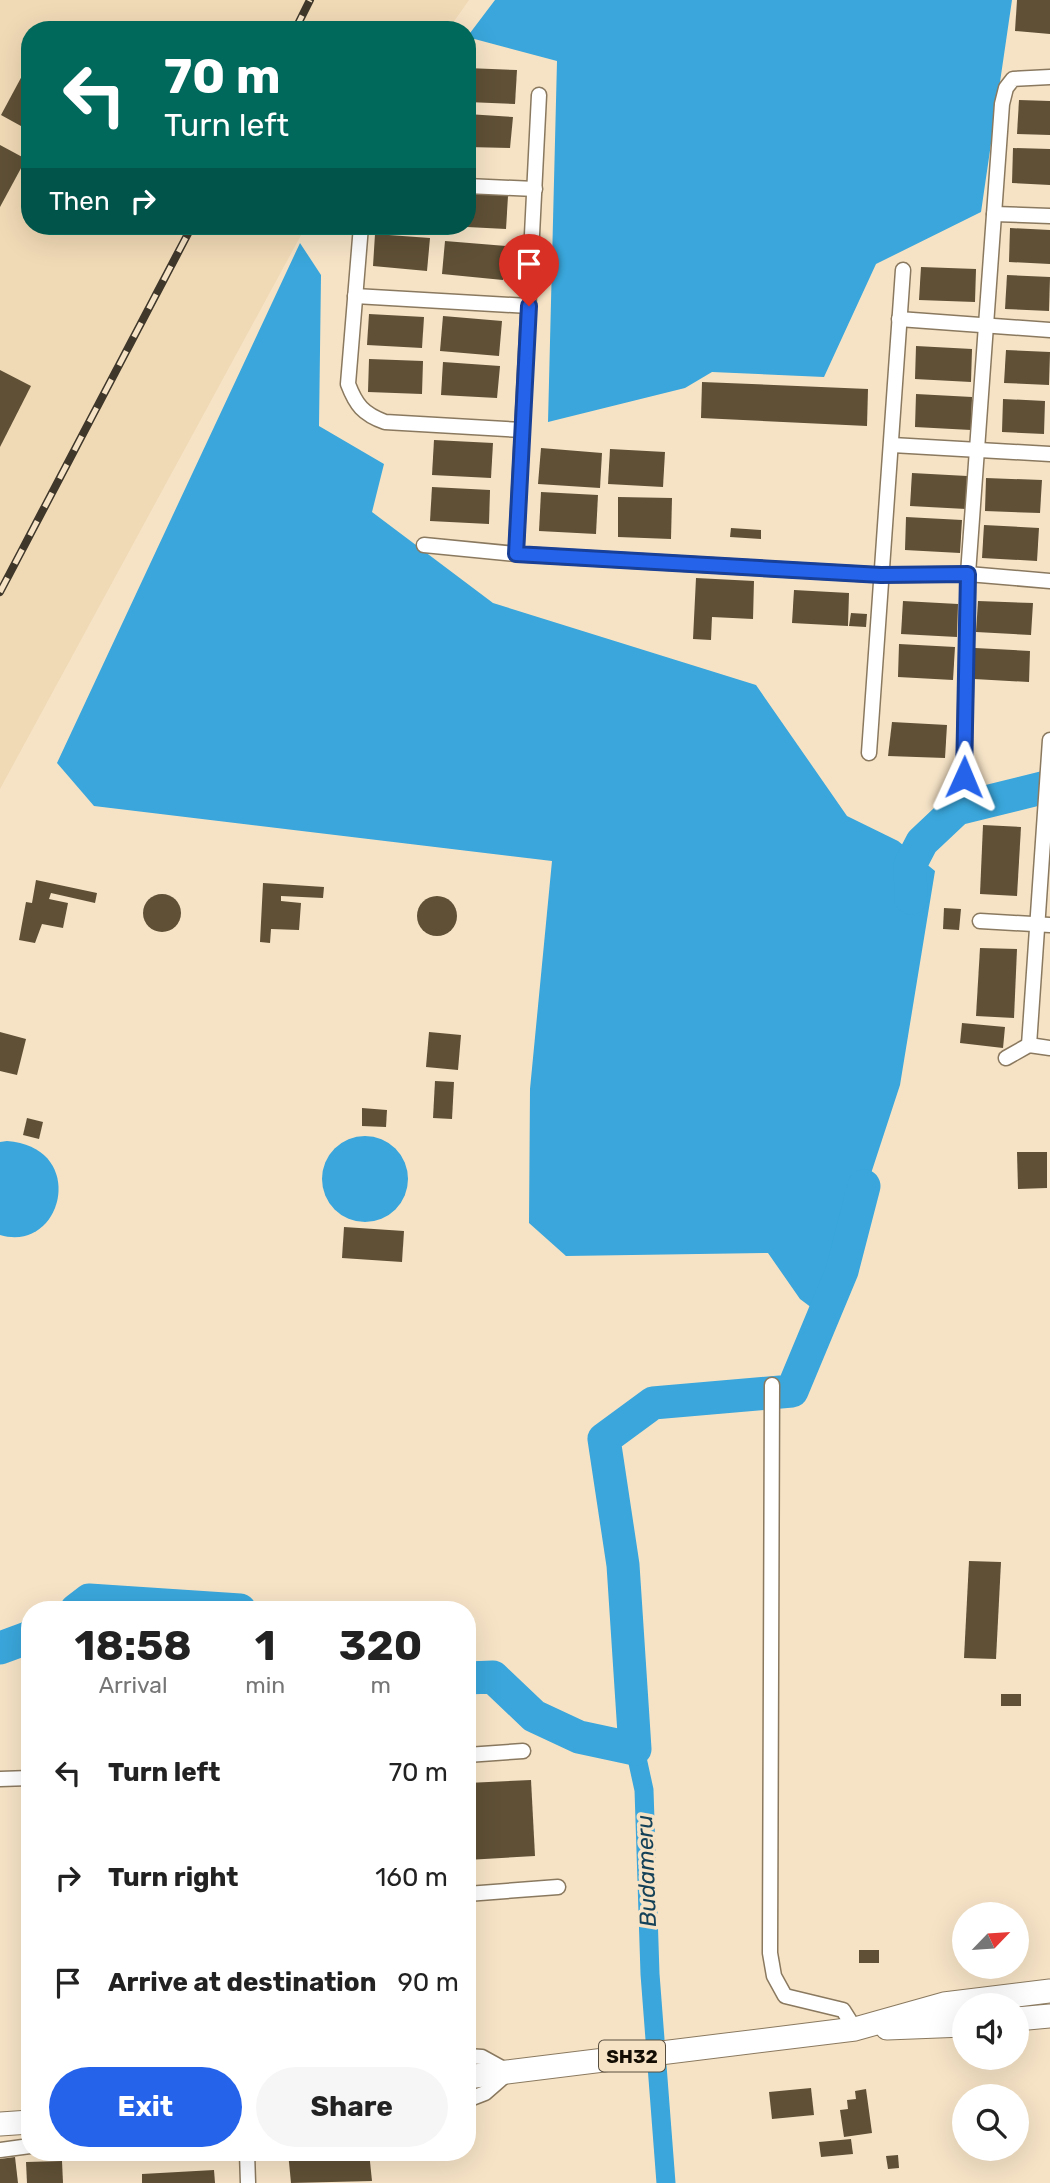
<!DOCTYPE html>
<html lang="en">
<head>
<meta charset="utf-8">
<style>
  body { margin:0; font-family:Rubik,sans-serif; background:#f6f6f6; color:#222; height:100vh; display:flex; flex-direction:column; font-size:26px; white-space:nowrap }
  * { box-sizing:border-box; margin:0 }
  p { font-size:23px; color:#767676 }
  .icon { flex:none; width:38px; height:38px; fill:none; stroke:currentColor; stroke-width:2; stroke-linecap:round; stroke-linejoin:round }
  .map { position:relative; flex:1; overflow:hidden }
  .side { position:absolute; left:21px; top:1601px; width:455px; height:560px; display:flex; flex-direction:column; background:#fff; border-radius:28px; box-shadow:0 7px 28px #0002 }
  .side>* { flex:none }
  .guide { position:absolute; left:21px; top:21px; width:455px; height:214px; border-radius:28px; box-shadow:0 7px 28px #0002; background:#00695c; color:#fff; overflow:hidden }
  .needle { width:46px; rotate:65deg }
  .buttons { position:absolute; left:952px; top:1902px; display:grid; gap:14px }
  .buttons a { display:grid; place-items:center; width:77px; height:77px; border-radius:50%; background:#fff; box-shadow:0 7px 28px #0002; font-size:35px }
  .pin { position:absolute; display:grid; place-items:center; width:60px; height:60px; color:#fff; margin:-72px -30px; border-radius:50% 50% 50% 0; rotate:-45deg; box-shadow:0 0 7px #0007 }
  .pin .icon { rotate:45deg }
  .me { position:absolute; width:77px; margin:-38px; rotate:1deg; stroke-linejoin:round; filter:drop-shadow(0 0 5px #0008) }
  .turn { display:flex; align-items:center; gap:24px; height:147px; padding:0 28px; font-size:32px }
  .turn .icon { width:91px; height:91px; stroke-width:2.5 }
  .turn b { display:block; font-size:49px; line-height:60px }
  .then { display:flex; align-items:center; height:66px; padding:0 28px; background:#0003; gap:14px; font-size:26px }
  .eta { display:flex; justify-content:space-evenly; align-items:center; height:119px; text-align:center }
  .eta b { font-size:42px; font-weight:700; line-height:49px }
  .button { display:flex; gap:14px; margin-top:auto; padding:14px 28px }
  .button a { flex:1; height:80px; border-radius:42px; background:#2563eb; color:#fff; font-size:28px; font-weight:700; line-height:80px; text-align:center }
  .button a+a { background:#f6f6f6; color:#222 }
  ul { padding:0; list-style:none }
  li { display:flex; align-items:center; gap:21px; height:105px; padding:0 28px }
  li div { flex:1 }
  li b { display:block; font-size:26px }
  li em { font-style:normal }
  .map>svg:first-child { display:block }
  .built { fill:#f0d9b5 }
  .water { fill:#3aa6db }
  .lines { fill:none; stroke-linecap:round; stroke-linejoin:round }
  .canal { stroke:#3aa6db; stroke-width:19 }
  .river { stroke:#3aa6db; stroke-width:33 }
  .building { fill:#5f5036 }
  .minor-casing { stroke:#8a795f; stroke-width:17 }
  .primary-casing { stroke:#8a795f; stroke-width:25 }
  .minor { stroke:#fff; stroke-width:14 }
  .primary { stroke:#fff; stroke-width:23 }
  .rail-casing { stroke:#3f372a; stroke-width:8 }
  .rail { stroke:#f6e3c6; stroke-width:5; stroke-dasharray:16; stroke-linecap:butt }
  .route-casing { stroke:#184099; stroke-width:18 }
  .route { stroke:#2563eb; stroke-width:12 }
  .labels { text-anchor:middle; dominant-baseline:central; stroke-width:7; stroke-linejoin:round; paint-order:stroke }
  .shield { fill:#f6e3c6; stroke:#584e3f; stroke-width:2 }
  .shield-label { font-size:19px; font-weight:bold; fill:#140e05 }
  .water-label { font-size:23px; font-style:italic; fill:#144157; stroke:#f6e3c6 }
</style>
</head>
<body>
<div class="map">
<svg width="1050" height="2183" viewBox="0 0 1050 2183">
  <rect width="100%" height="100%" fill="#f6e3c6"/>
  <polygon class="built" points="0,0 469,0 448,30 30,30 30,226 306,226 0,789"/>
  <g class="water">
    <polygon points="495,0 1012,0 981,212 876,264 824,377 712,372 685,388 548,422 557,61 467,37"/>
    <polygon points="300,243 321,275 319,426 384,464 372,512 493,603 756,685 847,816 898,841 935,871 900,1085 824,1317 800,1299 768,1253 566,1256 529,1223 530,1089 552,861 94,806 57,763"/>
    <circle cx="365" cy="1179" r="43"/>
    <path d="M7,1141C89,1147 63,1254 0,1235V1142Z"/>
  </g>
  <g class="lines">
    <polyline class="canal" points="635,1749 644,1790 650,1974 666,2183"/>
    <g class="river">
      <polyline points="911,898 910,865 922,842 957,809 1050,786"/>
      <polyline points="76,1610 89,1600 240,1610"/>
      <polyline points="0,1648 30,1637"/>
      <polyline points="467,1678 493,1677 534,1716 579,1737 635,1749 623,1565 604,1439 653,1403 792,1391 842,1271 864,1186"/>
    </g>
  </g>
  <g class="building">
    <polygon points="1017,0 1050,0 1050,34 1015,31"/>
    <polygon points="30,61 30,131 1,115"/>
    <polygon points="467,68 517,70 515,104 467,102"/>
    <polygon points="1019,100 1050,101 1050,135 1017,134"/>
    <polygon points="467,114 513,117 510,148 467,147"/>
    <polygon points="0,145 26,159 0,207"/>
    <polygon points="1013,148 1050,149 1050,185 1012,183"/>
    <polygon points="467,192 508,196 506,229 467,227"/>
    <polygon points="1010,228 1050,230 1050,264 1009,262"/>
    <polygon points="375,234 430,238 427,271 373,266"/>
    <polygon points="445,241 506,246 503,280 442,274"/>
    <polygon points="921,267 976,269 975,302 919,300"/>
    <polygon points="1007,275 1050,277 1049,311 1005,309"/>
    <polygon points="369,314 424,317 422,348 367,345"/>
    <polygon points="443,316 502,321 499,356 440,351"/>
    <polygon points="916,346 972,349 971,382 915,379"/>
    <polygon points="1006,350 1050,352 1049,385 1004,383"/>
    <polygon points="369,359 423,361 422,394 368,392"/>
    <polygon points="443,362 500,366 497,398 441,395"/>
    <polygon points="0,370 31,386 0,447"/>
    <polygon points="702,382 868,389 867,426 701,418"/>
    <polygon points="916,394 972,397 971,430 915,427"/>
    <polygon points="1003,399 1045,401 1044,434 1002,432"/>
    <polygon points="434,440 493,443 491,478 432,475"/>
    <polygon points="541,448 602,453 600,488 538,484"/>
    <polygon points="610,449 665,452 663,487 608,484"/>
    <polygon points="912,473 967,476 966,509 910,506"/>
    <polygon points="986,478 1042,480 1040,513 985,511"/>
    <polygon points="432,487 490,490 489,524 430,521"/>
    <polygon points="541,492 598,495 596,534 539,531"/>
    <polygon points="618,497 672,498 671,539 618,537"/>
    <polygon points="906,517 962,520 960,553 905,550"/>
    <polygon points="984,525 1039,528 1037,561 982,558"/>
    <polygon points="731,528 761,530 761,539 730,537"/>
    <polygon points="696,578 754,581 753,619 712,617 711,640 693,639"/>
    <polygon points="794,590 849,593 848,626 792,623"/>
    <polygon points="903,601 958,604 957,637 901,634"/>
    <polygon points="978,601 1033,603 1031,635 976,632"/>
    <polygon points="851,613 867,614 866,627 849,626"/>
    <polygon points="899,644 955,647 953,680 898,677"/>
    <polygon points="975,648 1030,651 1029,682 974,679"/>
    <polygon points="892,722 947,725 945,758 888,756"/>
    <polygon points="983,825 1021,827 1017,896 980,894"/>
    <polygon points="36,880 97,893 95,903 51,893 49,899 68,903 63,928 42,924 35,943 19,940 26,902 32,903"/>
    <polygon points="263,883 324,887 323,898 281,896 281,901 301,903 299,930 271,929 270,943 260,942"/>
    <circle cx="162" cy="913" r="19"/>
    <circle cx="437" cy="916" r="20"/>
    <polygon points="944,908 961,909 959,930 943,929"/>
    <polygon points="980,948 1017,949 1014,1018 976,1016"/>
    <polygon points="962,1023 1005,1027 1003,1048 960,1043"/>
    <polygon points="0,1032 26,1039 17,1075 0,1071"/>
    <polygon points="429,1032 461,1035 458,1070 426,1067"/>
    <polygon points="435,1081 454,1082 452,1119 433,1118"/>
    <polygon points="362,1108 387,1110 386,1127 362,1126"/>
    <polygon points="27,1118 43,1122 39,1139 23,1135"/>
    <polygon points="1017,1152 1047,1152 1047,1188 1018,1189"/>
    <polygon points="344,1227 404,1231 402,1262 342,1258"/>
    <polygon points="969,1561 1001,1562 996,1659 964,1658"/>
    <rect x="1001" y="1694" width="20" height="12"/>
    <polygon points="531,1780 535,1856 467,1860 467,1783"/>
    <rect x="859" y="1950" width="20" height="13"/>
    <polygon points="811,2088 814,2115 772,2119 769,2092"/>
    <polygon points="866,2089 872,2133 844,2137 840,2110 848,2109 847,2100 856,2099 855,2091"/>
    <polygon points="851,2139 853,2154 821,2157 819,2142"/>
    <polygon points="288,2152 369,2152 372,2181 291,2183"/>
    <polygon points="898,2155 899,2168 888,2169 886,2156"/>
    <polygon points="15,2157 18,2183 0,2183 0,2159"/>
    <polygon points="62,2161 63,2183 27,2183 26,2162"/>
    <polygon points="214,2170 215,2183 142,2183 142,2174"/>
  </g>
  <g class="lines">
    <g class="minor-casing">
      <g id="minor">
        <polyline points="467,186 535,189"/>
        <polyline points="994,214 1050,216"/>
        <path d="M361,226L348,384C356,405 363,414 385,422L522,430"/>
        <polyline points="355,296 529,306"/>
        <polyline points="899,319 1050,330"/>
        <polyline points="892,445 1050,454"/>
        <polyline points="424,545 516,554 881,575 968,574 1050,581"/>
        <polyline points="516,554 539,95"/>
        <polyline points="869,753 903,270"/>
        <polyline points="964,777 968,574 1002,104 1006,88 1013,79 1050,77"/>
        <polyline points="980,921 1050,925"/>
        <polyline points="1029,1045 1050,740"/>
        <polyline points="1006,1058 1029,1045 1050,1048"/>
        <polyline points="772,1385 770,1953 774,1976 785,1996 843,2010 855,2029"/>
        <polyline points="467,1755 523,1751"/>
        <polyline points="0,1779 30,1778"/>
        <polyline points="467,1894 558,1887"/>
        <polyline points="467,2056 482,2057 509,2072 485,2093 467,2100"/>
        <polyline points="0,2150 30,2146"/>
        <polyline points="247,2152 248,2183"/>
      </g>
    </g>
    <g class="primary-casing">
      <g id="primary">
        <polyline points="1017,2019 1050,2016"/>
        <polyline points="887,2028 964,2025"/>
        <polyline points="467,2077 855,2029 944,2004 1050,1991"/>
        <polyline points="0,2124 30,2122"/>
      </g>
    </g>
    <use href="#minor" class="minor"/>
    <use href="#primary" class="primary"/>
    <g class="rail-casing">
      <g id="rail">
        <polyline points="295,30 310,0"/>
        <polyline points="0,592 192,226"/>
      </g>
    </g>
    <use href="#rail" class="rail"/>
  </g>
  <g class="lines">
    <g class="route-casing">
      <polyline id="route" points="529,306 516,554 881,575 968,574 964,777"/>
    </g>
    <use href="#route" class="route"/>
  </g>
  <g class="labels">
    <rect class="shield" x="599" y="2040.5" width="66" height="31" rx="5"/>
    <g class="shield-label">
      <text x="632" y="2056">SH32</text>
    </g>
    <g class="water-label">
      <text transform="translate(646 1871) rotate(-92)">Budameru</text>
    </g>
  </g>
</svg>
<div class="buttons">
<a><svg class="needle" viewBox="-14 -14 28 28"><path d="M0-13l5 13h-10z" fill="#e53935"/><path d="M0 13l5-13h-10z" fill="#767676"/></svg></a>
<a><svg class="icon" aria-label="sound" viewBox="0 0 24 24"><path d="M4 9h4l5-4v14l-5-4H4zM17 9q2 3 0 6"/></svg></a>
<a><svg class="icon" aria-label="search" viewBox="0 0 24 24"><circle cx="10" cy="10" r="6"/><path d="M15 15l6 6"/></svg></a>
</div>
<div class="pin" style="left:529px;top:306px;background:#d93025"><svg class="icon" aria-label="arrive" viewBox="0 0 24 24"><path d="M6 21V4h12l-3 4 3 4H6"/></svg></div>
<svg class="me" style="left:964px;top:777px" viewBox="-20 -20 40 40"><path d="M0-17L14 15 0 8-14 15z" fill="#2563eb" stroke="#fff" stroke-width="4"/></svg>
<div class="guide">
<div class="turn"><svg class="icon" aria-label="left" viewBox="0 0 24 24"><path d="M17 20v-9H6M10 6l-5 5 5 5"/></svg><div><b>70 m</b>Turn left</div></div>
<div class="then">Then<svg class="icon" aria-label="right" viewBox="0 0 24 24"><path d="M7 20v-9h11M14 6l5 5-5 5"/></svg></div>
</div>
<section class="side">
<div class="eta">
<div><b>18:58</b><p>Arrival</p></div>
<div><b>1</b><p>min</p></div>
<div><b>320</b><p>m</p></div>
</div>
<ul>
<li><svg class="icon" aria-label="left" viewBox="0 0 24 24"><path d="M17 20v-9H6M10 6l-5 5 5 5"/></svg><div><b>Turn left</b></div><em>70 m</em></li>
<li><svg class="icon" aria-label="right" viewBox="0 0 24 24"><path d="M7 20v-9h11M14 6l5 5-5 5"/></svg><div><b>Turn right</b></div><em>160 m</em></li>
<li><svg class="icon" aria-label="arrive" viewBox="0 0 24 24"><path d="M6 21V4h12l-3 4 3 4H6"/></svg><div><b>Arrive at destination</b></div><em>90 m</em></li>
</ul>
<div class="button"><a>Exit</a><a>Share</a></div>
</section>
</div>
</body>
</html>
